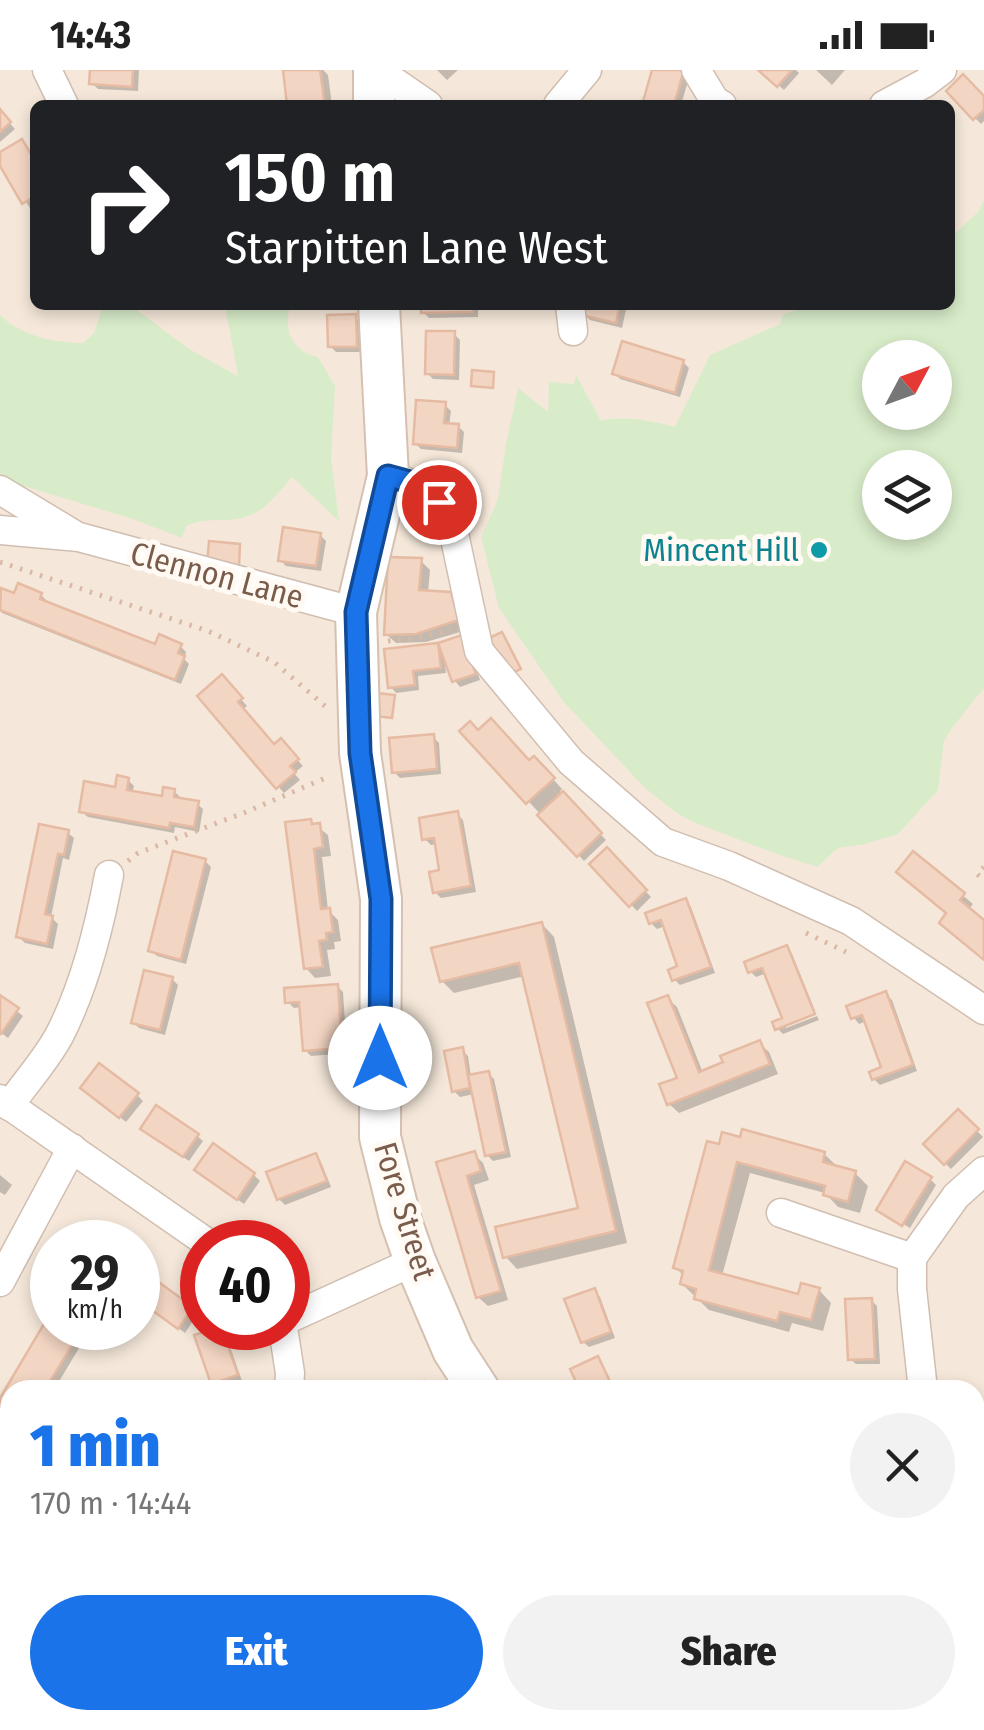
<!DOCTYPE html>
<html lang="en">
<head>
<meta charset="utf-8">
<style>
  body { margin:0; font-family:"Fira Sans Condensed",sans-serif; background:#f2f2f2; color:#222; height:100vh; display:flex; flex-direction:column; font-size:38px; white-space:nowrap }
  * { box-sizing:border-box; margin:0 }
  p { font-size:32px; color:#767676 }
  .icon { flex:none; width:55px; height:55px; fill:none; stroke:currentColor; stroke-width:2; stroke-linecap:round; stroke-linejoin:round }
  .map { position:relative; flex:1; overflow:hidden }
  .panel { position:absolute; left:0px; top:1310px; width:985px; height:350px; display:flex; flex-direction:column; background:#fff; border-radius:30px 30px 0 0; box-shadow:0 5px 15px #0003 }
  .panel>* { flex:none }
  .hud { position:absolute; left:30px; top:30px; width:925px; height:210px; border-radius:15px; box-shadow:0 5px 15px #0003; background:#202124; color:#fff; overflow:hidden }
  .needle { width:65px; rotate:49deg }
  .controls { position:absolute; left:862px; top:270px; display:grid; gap:20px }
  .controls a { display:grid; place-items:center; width:90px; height:90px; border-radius:50%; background:#fff; box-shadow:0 5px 15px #0003; font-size:50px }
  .speed { position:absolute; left:30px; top:1150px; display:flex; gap:20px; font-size:50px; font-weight:700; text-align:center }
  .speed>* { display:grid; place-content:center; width:130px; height:130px; border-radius:50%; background:#fff; box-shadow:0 5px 15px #0003; line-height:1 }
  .speed small { font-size:25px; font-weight:400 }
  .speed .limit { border:15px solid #d22; background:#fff; color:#111 }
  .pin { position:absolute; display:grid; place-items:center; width:85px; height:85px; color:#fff; margin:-42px; border:5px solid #fff; border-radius:50%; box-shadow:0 2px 10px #0007 }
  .me { position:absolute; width:110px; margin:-55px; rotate:0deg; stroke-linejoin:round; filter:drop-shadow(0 0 8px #0008) }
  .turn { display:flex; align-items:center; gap:35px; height:210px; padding:0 30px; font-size:45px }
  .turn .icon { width:130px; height:130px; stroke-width:2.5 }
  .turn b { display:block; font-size:70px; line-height:85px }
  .round { display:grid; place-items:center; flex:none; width:105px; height:105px; border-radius:52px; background:#f2f2f2 }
  .headline { display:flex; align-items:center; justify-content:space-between; height:170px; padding:0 30px }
  h1 { font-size:60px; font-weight:800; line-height:75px; color:#1a73e8 }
  .cta { display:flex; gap:20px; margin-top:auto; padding:20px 30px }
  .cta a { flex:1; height:115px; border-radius:60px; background:#1a73e8; color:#fff; font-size:40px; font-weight:800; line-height:115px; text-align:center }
  .cta a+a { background:#f2f2f2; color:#222 }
  .status { display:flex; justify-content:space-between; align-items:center; height:70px; padding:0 50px; background:#fff; direction:ltr }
  .status svg { height:28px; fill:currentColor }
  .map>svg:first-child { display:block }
  .residential { fill:#f5e8da; fill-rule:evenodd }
  .green { fill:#d8ecc9; fill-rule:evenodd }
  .shadow { fill:#0003 }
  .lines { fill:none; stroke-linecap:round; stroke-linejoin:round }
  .stream { stroke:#a5d3da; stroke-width:8 }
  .building { fill:#f3d5c3; stroke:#e6bba3; stroke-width:2.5 }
  .street-casing { stroke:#d1beb0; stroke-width:31 }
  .secondary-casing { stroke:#d6c0b0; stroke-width:44 }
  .path { stroke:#d9b8a5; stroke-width:5; stroke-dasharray:2.5 8; stroke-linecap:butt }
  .street { stroke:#fff; stroke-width:28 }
  .secondary { stroke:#fff; stroke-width:40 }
  .route-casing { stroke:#114b97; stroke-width:25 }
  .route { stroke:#1a73e8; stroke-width:18 }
  .culture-dot { fill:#0f9aa8; stroke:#fffaf3; stroke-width:4 }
  .labels { text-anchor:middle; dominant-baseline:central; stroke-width:10; stroke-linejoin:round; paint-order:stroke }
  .culture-label { font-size:32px; fill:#0d838f; stroke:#fffaf3; text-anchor:end }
  .street-label { font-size:32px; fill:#7a5c4d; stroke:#fffaf3 }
</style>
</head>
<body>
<div class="status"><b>14:43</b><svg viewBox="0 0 49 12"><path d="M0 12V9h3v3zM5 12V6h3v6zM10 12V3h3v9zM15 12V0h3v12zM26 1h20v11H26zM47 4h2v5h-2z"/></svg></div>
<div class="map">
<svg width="984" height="1660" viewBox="0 0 984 1660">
  <rect width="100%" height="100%" fill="#fdf6ec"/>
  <path class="residential" d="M0,0H984V1660H298L297,1650H975V1320H10V1650H143L140,1660H0ZM35,35H950V235H35ZM880,288H935V342H880ZM880,398H935V452H880ZM52,1172H138V1258H52ZM202,1172H288V1258H202Z"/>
  <g class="green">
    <path d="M984,130V618L952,658L944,671L938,720L898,764L865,774L838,778L817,797L774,783L693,752L678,744L645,718L563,631L499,538L481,467L498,429L506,374L518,318L548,342L549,312L574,314L576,305L601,351C624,345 652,351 675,357L710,285L780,254L783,244L797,240L802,235H950V168L978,142ZM880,288H935V342H880ZM880,398H935V452H880Z"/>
    <path d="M103,235H130L189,279L238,306L225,235H291C282,258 292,282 318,287L335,316L331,388L339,451L292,407C277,424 265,442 242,448C222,453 209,446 186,456L182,468L133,449L17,414L0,404V245C21,266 55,273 83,273L94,263Z"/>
    <polygon points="156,1650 288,1650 288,1660 154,1660"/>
  </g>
  <g class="shadow">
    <polygon points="93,0 139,0 138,21 98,19 92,13"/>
    <polygon points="285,0 323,0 328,5 332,35 290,35"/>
    <polygon points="437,0 458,0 447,10"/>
    <polygon points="654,0 691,1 681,35 644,35"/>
    <polygon points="761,0 796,0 799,3 784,20"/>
    <polygon points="816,0 845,0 832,15"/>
    <polygon points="949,21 984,29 984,51 981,54"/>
    <polygon points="0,42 15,59 0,72"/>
    <polygon points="22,72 35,90 35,135 30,138 0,91 0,85"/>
    <polygon points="423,235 478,235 478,247 429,248 423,242"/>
    <polygon points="586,235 627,235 622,258 590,250 584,244"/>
    <polygon points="355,247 361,253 362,282 336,282 330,276"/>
    <polygon points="454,264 460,270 459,310 433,309 427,303"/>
    <polygon points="683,292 689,298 680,327 620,309 615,303"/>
    <polygon points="445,335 451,341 449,356 458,356 464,362 462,383 421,379 415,373"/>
    <polygon points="320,465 326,471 321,501 286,496 280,490"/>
    <polygon points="421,491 430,500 428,523 450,525 460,534 467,560 426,572 396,573 386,564"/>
    <polygon points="3,521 16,526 41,525 47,531 46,534 156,577 180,576 186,582 184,589 189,594 181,614 2,543 0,541 0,528"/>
    <polygon points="467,574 480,610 460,617 455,611 444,587 446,603 418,606 419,620 396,623 391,617 437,575 444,582"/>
    <polygon points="222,608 247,636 242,640 274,677 280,671 303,696 294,703 300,710 284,723 200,626"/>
    <polygon points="463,661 479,663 529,693 543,698 562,719 560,721 606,770 584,791"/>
    <polygon points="433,667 439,673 441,704 400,708 394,702"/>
    <polygon points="128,710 134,716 132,723 164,729 174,721 180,727 180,730 197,734 203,739 199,762 175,757 174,763 88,747 82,742 117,720"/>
    <polygon points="457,744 463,750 476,822 441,828 435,822 442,802 437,774 431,775 425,769"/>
    <polygon points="310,751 328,765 331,786 322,787 328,840 338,850 341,871 334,872 335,879 327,880 331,906 315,908 306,898"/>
    <polygon points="68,763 74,768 69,790 63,788 51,847 58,854 53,879 25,873 19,867"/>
    <polygon points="607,780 651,827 637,841 593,794"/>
    <polygon points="914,784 973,834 968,840 984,853 984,888 949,844"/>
    <polygon points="205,791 211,797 186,894 157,886 151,880"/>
    <polygon points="685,831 691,837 715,903 680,915 674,909 680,898 665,856 657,859 651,853"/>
    <polygon points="542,854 554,867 627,1173 517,1199 505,1186 580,1139 525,906 454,923 442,911"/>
    <polygon points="787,878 792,884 815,941 786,952 786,958 817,946 819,950 783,964 777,958 785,950 767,903 756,907 750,901"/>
    <polygon points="172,909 178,915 165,965 139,958 133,952"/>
    <polygon points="337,916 343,922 347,983 311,986 305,980 302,937 294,938 288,932"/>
    <polygon points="886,924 892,930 917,1001 880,1015 874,1009 885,999 867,951 859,954 854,948"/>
    <polygon points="0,928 23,946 8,968 0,962"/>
    <polygon points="667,928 677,937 703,1003 726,994 759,973 769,982 778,1004 679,1043 669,1034 680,1009"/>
    <polygon points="462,980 468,986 471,1007 488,1003 494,1009 511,1087 493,1091 487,1085 474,1024 460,1027 454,1021"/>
    <polygon points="89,1023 137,1025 143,1031 126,1052"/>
    <polygon points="958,1042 983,1067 951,1099 926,1074"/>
    <polygon points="149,1064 197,1066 203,1071 189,1091"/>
    <polygon points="708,1074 824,1084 837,1096 855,1103 868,1116 860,1143 838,1137 825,1123 750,1103 722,1206 800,1227 819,1220 831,1233 823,1261 792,1253 789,1262 709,1240 682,1214 684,1206 676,1198"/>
    <polygon points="474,1084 483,1093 489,1110 474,1115 508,1230 488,1236 478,1227 439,1094"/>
    <polygon points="315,1086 321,1092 331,1117 285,1135 279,1129"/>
    <polygon points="0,1105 12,1115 5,1125 0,1122"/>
    <polygon points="203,1105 254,1105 260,1111 244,1134"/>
    <polygon points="930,1109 936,1115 910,1158 882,1141"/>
    <polygon points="149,1209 197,1245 185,1263 138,1228"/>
    <polygon points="594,1221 600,1227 615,1268 589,1277 583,1272"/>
    <polygon points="871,1230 877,1236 880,1294 856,1294 850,1289"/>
    <polygon points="49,1250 52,1253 52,1258 60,1258 82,1273 54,1320 10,1320 10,1344 0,1336 0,1333"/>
    <polygon points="220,1259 226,1265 242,1311 219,1319 213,1313"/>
    <polygon points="0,1361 10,1367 10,1396 0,1412"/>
    <polygon points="975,1474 984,1482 984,1507 975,1517"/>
    <polygon points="984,1583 984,1628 975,1633 975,1587"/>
    <polygon points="38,1650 80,1650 73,1660 31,1660"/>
    <polygon points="356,1650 391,1650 392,1660 357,1660"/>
    <polygon points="510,1650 551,1650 556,1658 516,1660"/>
    <polygon points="732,1650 775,1650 772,1660 760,1660"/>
  </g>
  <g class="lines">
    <polyline class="stream" points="234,1660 237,1650"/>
  </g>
  <g class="building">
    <polygon points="90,0 133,0 132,17 89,14"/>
    <polygon points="283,0 320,0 325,35 287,35"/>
    <polygon points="652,0 684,0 674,35 642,35"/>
    <polygon points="758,0 792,0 777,17"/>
    <polygon points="963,4 984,26 984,40 973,50 946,21"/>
    <polygon points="0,39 11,52 0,62"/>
    <polygon points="22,69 35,91 35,126 22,134 0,96 0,82"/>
    <polygon points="421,235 473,235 473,242 421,243"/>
    <polygon points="583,235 620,235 616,253 581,245"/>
    <polygon points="356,244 357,277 328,277 327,245"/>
    <polygon points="426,261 455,261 454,305 425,304"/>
    <polygon points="622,271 684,290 675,323 612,304"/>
    <polygon points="472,300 494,302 493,318 471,316"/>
    <polygon points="416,330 446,332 444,353 459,354 457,378 413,374"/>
    <polygon points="283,457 321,463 316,496 278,491"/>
    <polygon points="209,471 240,474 239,497 207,494"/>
    <polygon points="388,487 422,488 419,520 451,522 459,550 416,564 384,565"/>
    <polygon points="18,513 42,523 40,529 155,574 159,564 182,574 178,583 185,586 175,610 0,540 1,518 14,523"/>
    <polygon points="502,562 521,599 508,605 489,568"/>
    <polygon points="462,565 476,604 452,612 438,573"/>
    <polygon points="438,573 441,598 413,601 415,615 388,618 384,579"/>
    <polygon points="222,604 243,628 238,632 274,674 281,668 299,689 290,696 296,702 276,719 197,626"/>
    <polygon points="378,623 395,625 392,648 375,646"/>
    <polygon points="491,648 529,690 534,686 555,708 526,734 459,661 470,651 478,660"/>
    <polygon points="434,664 437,699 392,703 389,668"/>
    <polygon points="117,705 129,708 127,720 162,726 163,717 175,719 174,727 199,731 194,757 170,753 169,758 79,742 84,711 115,717"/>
    <polygon points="563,721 602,763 577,787 537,745"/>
    <polygon points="458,741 471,816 433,823 429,802 439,800 434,768 422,770 419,748"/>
    <polygon points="311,749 312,754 320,753 323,777 314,779 321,839 330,838 333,862 326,863 327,870 319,871 323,897 304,899 285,752"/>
    <polygon points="39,754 69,760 64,785 58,784 45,844 53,846 47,874 16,867"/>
    <polygon points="607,777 647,820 629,837 589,794"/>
    <polygon points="173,781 206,789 181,890 148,881"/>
    <polygon points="913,781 965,823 960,830 984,850 984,890 939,853 946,843 896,802"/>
    <polygon points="686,828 711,897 672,911 668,900 677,896 661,850 649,854 645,843"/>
    <polygon points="542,852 616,1161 503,1188 495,1157 578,1138 519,893 440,912 431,878"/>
    <polygon points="787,875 815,944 775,960 772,952 782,948 762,898 748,903 744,892"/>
    <polygon points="144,900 173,907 160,960 131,953"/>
    <polygon points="338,914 342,978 303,981 299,932 285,933 284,918"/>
    <polygon points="886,921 913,995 872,1010 869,1002 881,997 862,945 851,949 846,936"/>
    <polygon points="0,925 19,938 1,964 0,963"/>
    <polygon points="668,925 699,1002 723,992 720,986 760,970 770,994 667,1035 659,1014 677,1008 647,933"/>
    <polygon points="463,977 470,1018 452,1022 444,981"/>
    <polygon points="99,993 139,1023 119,1048 80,1018"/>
    <polygon points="489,1001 506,1082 485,1086 468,1005"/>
    <polygon points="156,1035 199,1064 183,1087 140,1059"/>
    <polygon points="958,1039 979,1059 944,1095 923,1074"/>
    <polygon points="742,1059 825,1082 823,1092 856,1101 848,1132 823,1125 825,1116 737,1092 709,1200 798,1224 801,1213 820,1218 811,1250 780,1242 777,1251 694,1229 696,1219 680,1214 683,1201 673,1198 707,1071 719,1074 722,1062 740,1067"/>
    <polygon points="213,1073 255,1103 237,1130 194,1100"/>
    <polygon points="475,1081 481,1101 467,1106 501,1221 476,1228 436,1092"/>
    <polygon points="316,1083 327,1111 277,1130 266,1102"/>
    <polygon points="905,1091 932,1107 902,1156 876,1140"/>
    <polygon points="149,1205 193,1237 178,1259 138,1230 138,1221"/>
    <polygon points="595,1218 611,1262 581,1273 564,1229"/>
    <polygon points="872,1228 875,1289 848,1290 845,1229"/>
    <polygon points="48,1247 52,1250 52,1258 65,1258 78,1265 45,1320 10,1320 10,1344 0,1338 0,1328"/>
    <polygon points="217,1258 222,1258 238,1305 211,1314 194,1265"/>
    <polygon points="598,1286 614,1320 580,1320 570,1299"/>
    <polygon points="424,1311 428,1320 405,1320"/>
    <polygon points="0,1358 10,1364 10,1382 0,1398"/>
    <polygon points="975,1471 984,1479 984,1495 975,1505"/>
    <polygon points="984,1580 984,1619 975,1624 975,1585"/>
    <polygon points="35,1650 65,1650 59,1660 28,1660"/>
    <polygon points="354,1650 384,1650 385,1660 354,1660"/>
    <polygon points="507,1650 546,1650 528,1660 513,1660"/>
    <polygon points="846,1650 909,1650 915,1660 829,1660"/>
  </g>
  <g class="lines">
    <g class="street-casing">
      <g id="street">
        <polyline points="47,0 64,35"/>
        <polyline points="377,0 428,35"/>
        <polyline points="696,0 715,31 722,35"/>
        <polyline points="558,35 587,0"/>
        <polyline points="884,35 925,13 942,0"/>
        <polyline points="570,235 573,261"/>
        <path d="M388,406C418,414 430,422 450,445L479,581L571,692L663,772L729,796L851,851L984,940"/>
        <polyline points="0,420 73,464"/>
        <polyline points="0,460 79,467 356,542"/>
        <polyline points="0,1029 206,1172"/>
        <path d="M9,1036C25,1013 47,989 60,964C85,915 99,859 109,805"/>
        <polyline points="781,1143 912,1188"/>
        <polyline points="0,1212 72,1078"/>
        <polyline points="288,1249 415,1191"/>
        <polyline points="283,1258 290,1303 289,1320"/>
        <polyline points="923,1320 912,1219 912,1188 956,1126 984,1101"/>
        <polyline points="975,1406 984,1415"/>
        <polyline points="297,1650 298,1660"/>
        <polyline points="140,1660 143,1650"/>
      </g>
    </g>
    <g class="secondary-casing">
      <g id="secondary">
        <polyline points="374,0 374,35"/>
        <polyline points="379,235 388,406 356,542 360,683 381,829 380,1067 400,1148 415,1191 453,1280 479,1320"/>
        <polyline points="635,1650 637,1660"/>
      </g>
    </g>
    <g class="path">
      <polyline points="0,492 208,561 274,592 325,636"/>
      <polyline points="388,571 411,569 451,560"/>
      <polyline points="128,791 138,783 246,742 330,706"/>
      <polyline points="984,797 977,804 984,810"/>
      <polyline points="806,863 846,882"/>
      <polyline points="0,1530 10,1529"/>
    </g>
    <use href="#street" class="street"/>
    <use href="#secondary" class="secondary"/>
  </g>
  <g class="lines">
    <g class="route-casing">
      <polyline id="route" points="380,988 381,829 360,683 356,542 388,406 414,413 439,432"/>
    </g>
    <use href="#route" class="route"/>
  </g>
  <circle class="culture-dot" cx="819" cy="480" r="10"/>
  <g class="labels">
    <g class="culture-label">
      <text x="799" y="480">Mincent Hill</text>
    </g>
    <g class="street-label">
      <text transform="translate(217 505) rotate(15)">Clennon Lane</text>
      <text transform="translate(405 1141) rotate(73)">Fore Street</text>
    </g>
  </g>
</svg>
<div class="controls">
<a><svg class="needle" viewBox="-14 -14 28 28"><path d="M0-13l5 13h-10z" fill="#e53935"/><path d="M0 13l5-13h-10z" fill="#767676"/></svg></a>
<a><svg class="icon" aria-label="layers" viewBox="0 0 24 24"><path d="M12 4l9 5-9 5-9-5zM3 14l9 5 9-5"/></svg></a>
</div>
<div class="speed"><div>29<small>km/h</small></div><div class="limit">40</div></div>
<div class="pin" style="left:439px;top:432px;background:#d93025"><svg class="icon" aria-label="arrive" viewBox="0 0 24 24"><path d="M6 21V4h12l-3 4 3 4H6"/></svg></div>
<svg class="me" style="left:380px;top:988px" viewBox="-20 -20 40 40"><circle r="19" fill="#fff"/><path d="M0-13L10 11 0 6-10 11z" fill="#1a73e8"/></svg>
<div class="hud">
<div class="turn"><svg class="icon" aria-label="right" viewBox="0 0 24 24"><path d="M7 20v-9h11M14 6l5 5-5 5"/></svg><div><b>150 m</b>Starpitten Lane West</div></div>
</div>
<section class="panel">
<div class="headline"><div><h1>1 min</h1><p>170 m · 14:44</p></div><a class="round"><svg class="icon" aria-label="close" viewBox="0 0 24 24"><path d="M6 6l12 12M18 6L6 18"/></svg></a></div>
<div class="cta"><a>Exit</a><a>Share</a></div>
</section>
</div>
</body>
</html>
